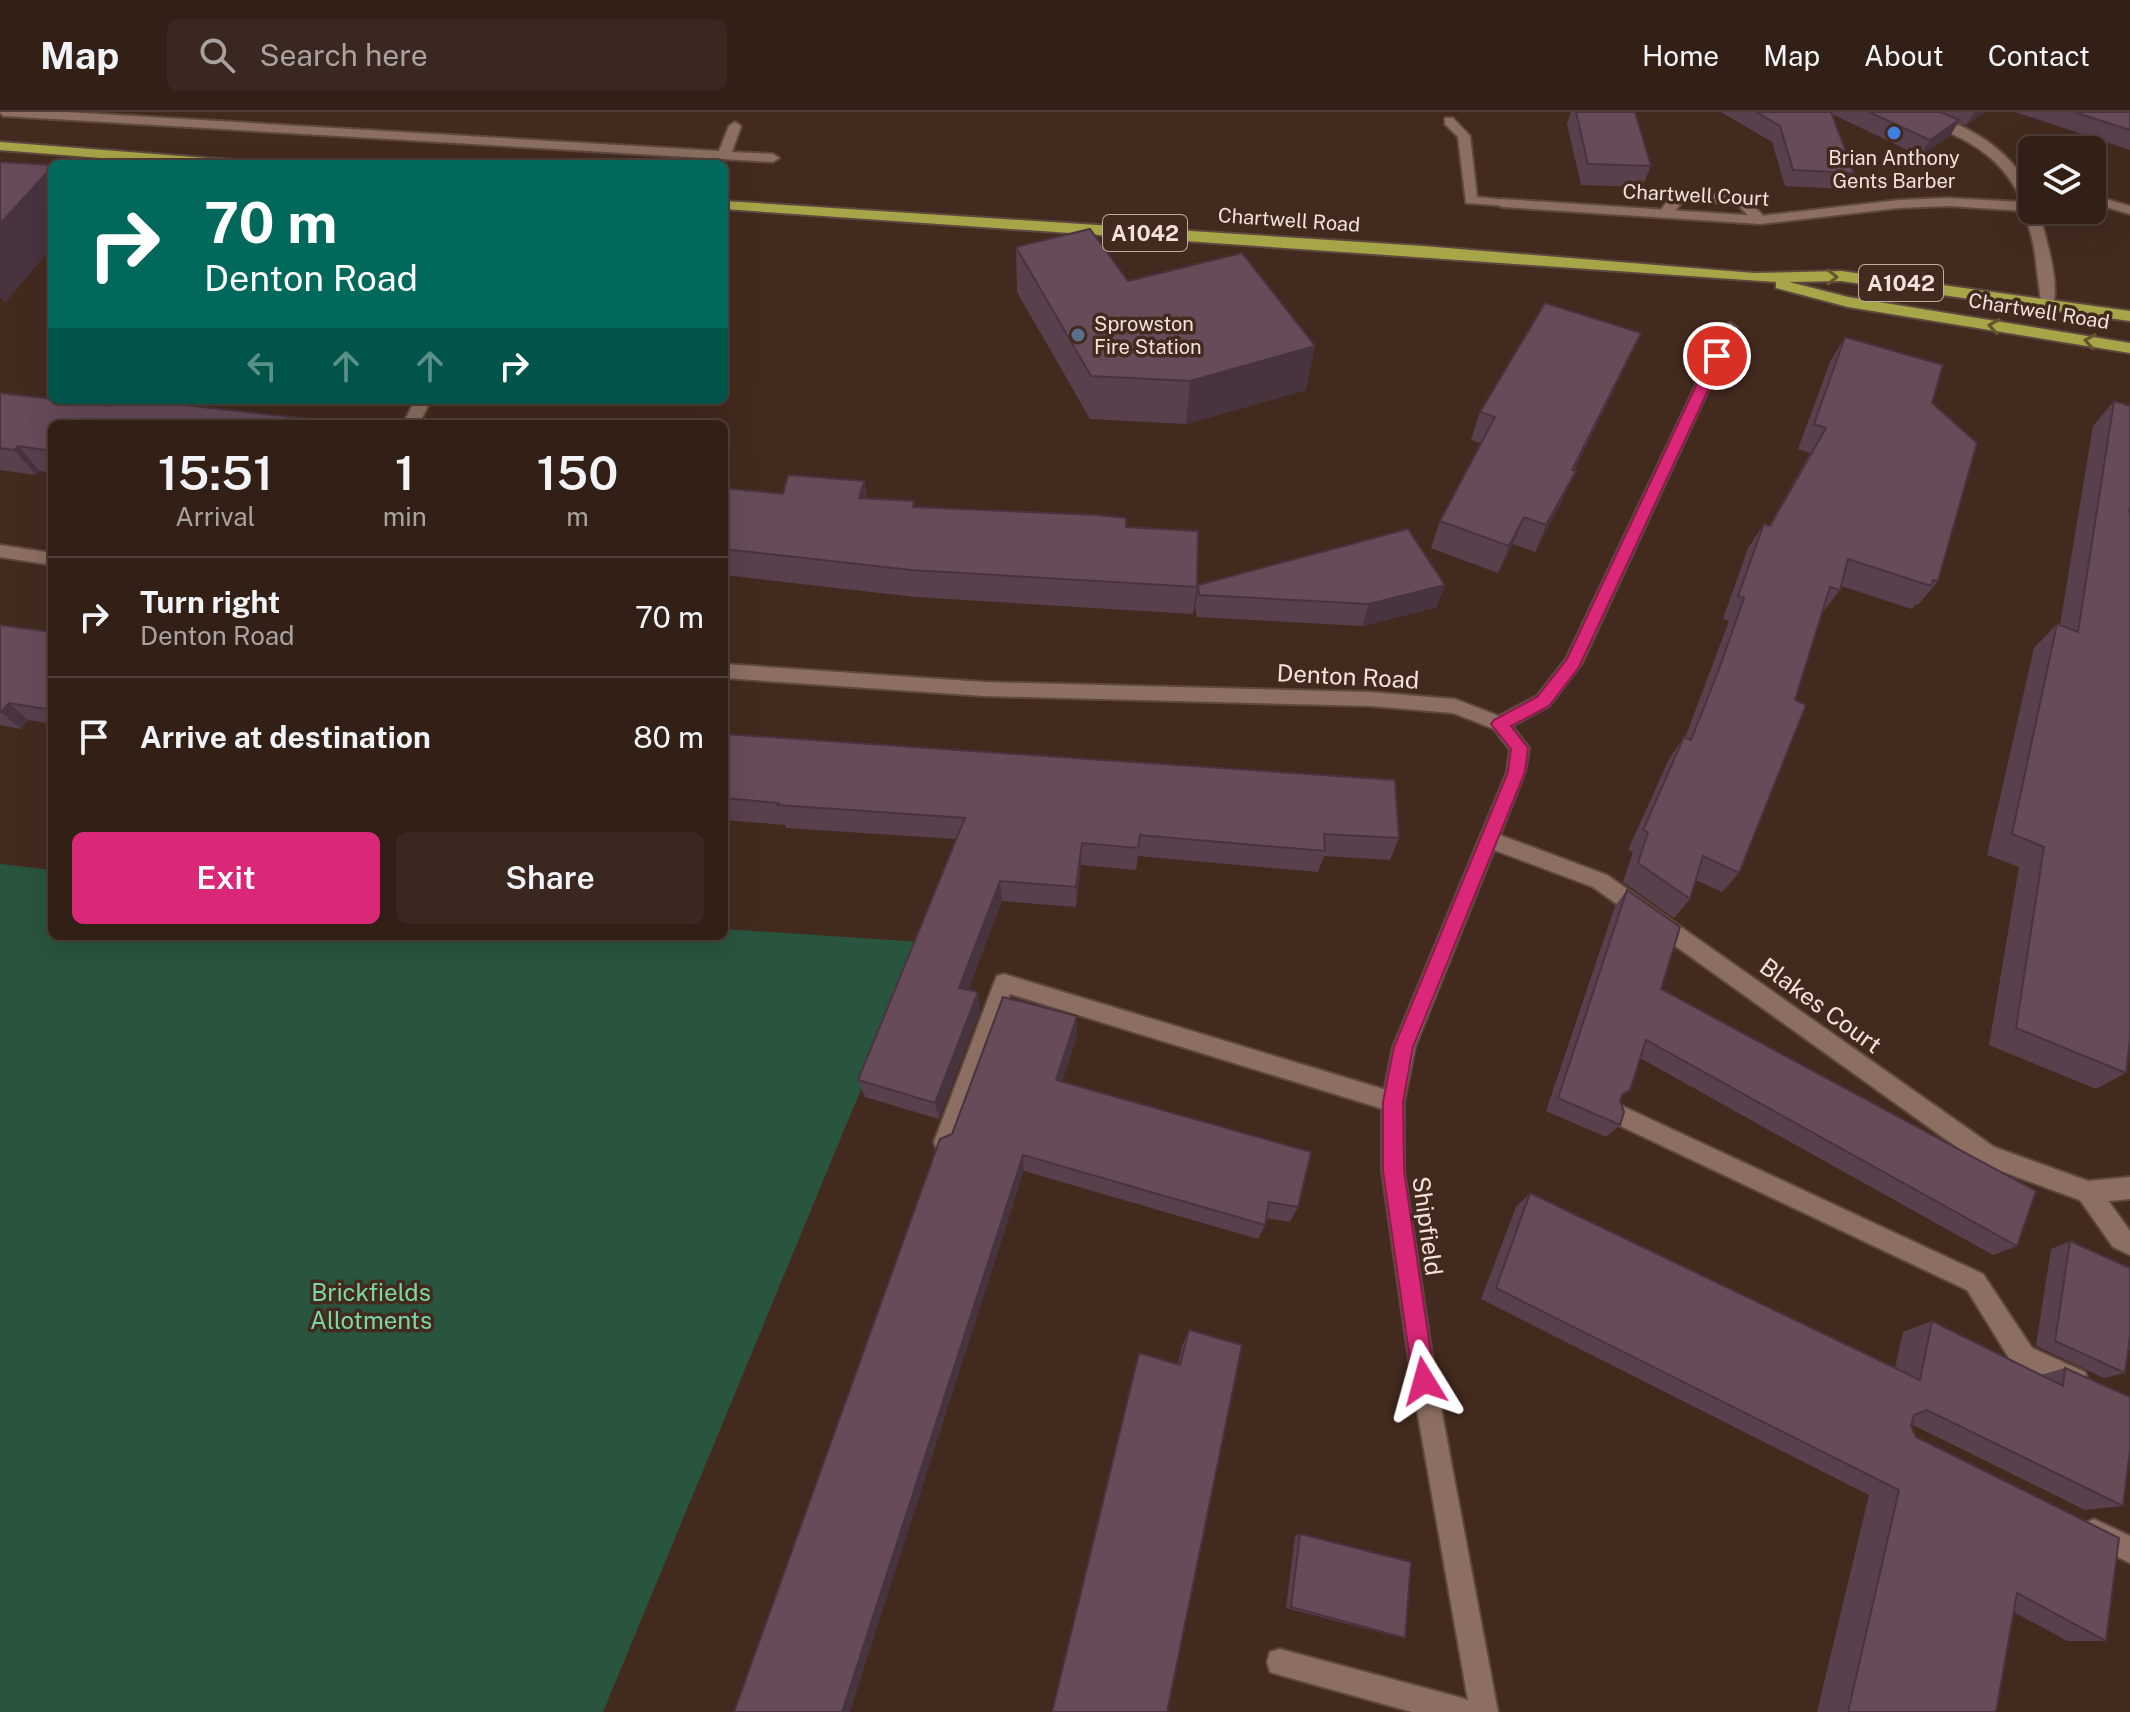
<!DOCTYPE html>
<html lang="en">
<head>
<meta charset="utf-8">
<style>
  body { margin:0; font-family:"Public Sans",sans-serif; background:#3a2820; color:#f1f3f6; height:100vh; display:flex; flex-direction:column; font-size:30px; white-space:nowrap }
  * { box-sizing:border-box; margin:0 }
  p { font-size:26px; color:#a8a3a1 }
  .icon { flex:none; width:44px; height:44px; fill:none; stroke:currentColor; stroke-width:2; stroke-linecap:round; stroke-linejoin:round }
  .map { position:relative; flex:1; overflow:hidden }
  .details { position:absolute; left:48px; top:308px; width:680px; height:520px; display:flex; flex-direction:column; background:#322017; border-radius:12px; box-shadow:0 8px 32px #0002,0 0 0 2px #4d3e36 }
  .details>* { flex:none }
  .hud { position:absolute; left:48px; top:48px; width:680px; height:244px; border-radius:12px; box-shadow:0 8px 32px #0002,0 0 0 2px #4d3e36; background:#00695c; color:#fff; overflow:hidden }
  .controls { position:absolute; left:2018px; top:24px; display:grid; gap:16px }
  .controls a { display:grid; place-items:center; width:88px; height:88px; border-radius:12px; background:#322017; box-shadow:0 8px 32px #0002,0 0 0 2px #4d3e36; font-size:40px }
  .pin { position:absolute; display:grid; place-items:center; width:68px; height:68px; color:#fff; margin:-34px; border:4px solid #fff; border-radius:50%; box-shadow:0 2px 8px #0007 }
  .me { position:absolute; width:88px; margin:-44px; rotate:352deg; stroke-linejoin:round; filter:drop-shadow(0 0 6px #0008) }
  .turn { display:flex; align-items:center; gap:28px; height:168px; padding:0 24px; font-size:36px }
  .turn .icon { width:104px; height:104px; stroke-width:2.5 }
  .turn b { display:block; font-size:56px; line-height:68px }
  .lanes { display:flex; align-items:center; height:76px; padding:0 24px; background:#0003; justify-content:center; gap:40px; direction:ltr }
  .lanes .off { opacity:.35 }
  .eta { display:flex; justify-content:space-evenly; align-items:center; height:136px; text-align:center }
  .eta b { font-size:48px; font-weight:600; line-height:56px }
  .action { display:flex; gap:16px; margin-top:auto; padding:16px 24px }
  .action a { flex:1; height:92px; border-radius:12px; background:#db2777; color:#fff; font-size:32px; font-weight:600; line-height:92px; text-align:center }
  .action a+a { background:#3a2820; color:#f1f3f6 }
  ul { padding:0; list-style:none }
  li { display:flex; align-items:center; gap:24px; height:120px; padding:0 24px; border-top:2px solid #4d3e36 }
  li div { flex:1 }
  li b { display:block; font-size:30px }
  li em { font-style:normal }
  header { display:flex; align-items:center; gap:48px; box-sizing:border-box; height:112px; padding:0 40px; background:#322017; border-bottom:2px solid #4d3e36 }
  header strong { font-size:38px }
  nav { display:flex; gap:44px; margin-inline-start:auto; font-size:28px }
  .search { width:560px; height:72px; background:#3a2820; display:flex; align-items:center; gap:20px; box-sizing:border-box; padding:0 28px; border-radius:12px; color:#a8a3a1; font-size:30px }
  .map>svg:first-child { display:block }
  .green { fill:#29543e }
  .lines { fill:none; stroke-linecap:round; stroke-linejoin:round }
  .service-casing { stroke:#5e483e; stroke-width:4 }
  .minor-casing { stroke:#5e483e; stroke-width:4 }
  .trunk-casing { stroke:#5e483e; stroke-width:4 }
  .service { fill:#8c6e62; fill-rule:evenodd }
  .minor { fill:#8c6e62; fill-rule:evenodd }
  .trunk { fill:#a6a548; fill-rule:evenodd }
  .wall { fill:#59404d }
  .shaded-wall { fill:#48343e }
  .building { fill:#674b59; stroke:#48343e; stroke-width:2 }
  .oneway { stroke:#66552d }
  .route { fill:#db2777; stroke:#8e194d; stroke-width:2 }
  .shop-dot { fill:#3f7fe0; stroke:#432a1f; stroke-width:3 }
  .service-dot { fill:#5c6f8a; stroke:#432a1f; stroke-width:3 }
  .labels { text-anchor:middle; dominant-baseline:central; stroke-width:7; stroke-linejoin:round; paint-order:stroke }
  .far-poi-label { font-size:20px; fill:#f3e2db; stroke:#432a1f }
  .far-street-label { font-size:20px; fill:#f3e2db; stroke:#432a1f }
  .shield { fill:#432a1f; stroke:#beaba3; stroke-width:2 }
  .shield-label { font-size:22px; font-weight:bold; fill:#f3e2db }
  .street-label { font-size:24px; fill:#f3e2db; stroke:#432a1f }
  .park-label { font-size:24px; fill:#79d8a6; stroke:#432a1f }
</style>
</head>
<body>
<header>
<strong>Map</strong>
<div class="search"><svg class="icon" aria-label="search" viewBox="0 0 24 24"><circle cx="10" cy="10" r="6"/><path d="M15 15l6 6"/></svg>Search here</div>
<nav><a>Home</a><a>Map</a><a>About</a><a>Contact</a></nav>
</header>
<div class="map">
<svg width="2130" height="1600" viewBox="0 0 2130 1600">
  <rect width="100%" height="100%" fill="#432a1f"/>
  <polygon class="green" points="0,752 52,758 52,824 724,824 724,817 922,830 603,1600 0,1600"/>
  <g class="lines">
    <g class="service-casing">
      <g id="service">
        <polygon points="1445,6 1453,6 1470,24 1477,85 1507,88 1507,94 1466,91 1458,25 1445,12"/>
        <path d="M1680,80L1746,85L1767,108L1755,111L1737,92L1684,88L1670,105H1660C1658,98 1672,82 1680,80Z"/>
        <polygon points="1004,862 1393,980 1401,983 1404,990 1401,997 1393,1000 1010,882 956,1030 953,1038 945,1041 937,1038 934,1030 994,871 997,864"/>
        <polygon points="1620,993 1983,1162 2032,1236 2085,1260 2088,1269 2085,1278 2076,1281 2014,1254 1967,1178 1612,1010 1609,1003 1612,996"/>
        <polygon points="2088,1069 2096,1072 2130,1119 2130,1143 2113,1135 2080,1088 2077,1080 2080,1072"/>
        <polygon points="2094,1407 2130,1424 2130,1451 2085,1429 2081,1420 2085,1411"/>
        <polygon points="1280,1537 1462,1586 1472,1590 1476,1600 1412,1600 1280,1563 1270,1560 1267,1550 1270,1540"/>
      </g>
    </g>
    <g class="minor-casing">
      <g id="minor">
        <polygon points="0,0 66,0 719,39 729,14 735,10 741,14 732,40 773,42 779,46 773,50 3,4"/>
        <path d="M1905,0C1953,0 2032,44 2032,98H2038C2045,121 2060,171 2053,193L2048,194L2041,190L2034,135L2025,99L1948,94L1899,96L1760,112L1502,95L1495,91L1502,87L1760,104L1899,88L1948,86L2022,90C2006,51 1977,32 1939,16C1928,11 1914,8 1905,0Z"/>
        <polygon points="2092,83 2130,94 2130,102 2092,91"/>
        <polygon points="1730,211 1737,216 1582,551 1549,594 1512,614 1529,636 1525,660 1500,723 1607,763 1994,1035 2088,1069 2130,1065 2130,1087 2088,1091 1979,1051 1593,775 1494,738 1415,935 1404,990 1404,1059 1436,1269 1498,1600 1470,1600 1412,1269 1382,1059 1382,990 1393,935 1507,660 1510,638 1494,617 1453,601 1370,594 984,584 724,566 724,552 984,570 1370,580 1455,587 1499,604 1537,584 1566,547 1723,216"/>
        <polygon points="415,288 431,288 419,312 403,312"/>
        <polygon points="0,433 52,441 52,453 0,445"/>
      </g>
    </g>
    <g class="trunk-casing">
      <g id="trunk">
        <polygon points="0,30 233,48 240,52 177,52 0,38"/>
        <polygon points="724,89 1423,134 1754,161 1841,159 2130,199 2130,209 1841,169 1789,170 1848,185 2130,231 2130,241 1848,195 1776,176 1776,170 724,97"/>
      </g>
    </g>
    <use href="#service" class="service"/>
    <use href="#minor" class="minor"/>
    <use href="#trunk" class="trunk"/>
  </g>
  <g class="wall">
    <polygon points="1571,0 1635,0 1651,54 1642,75 1581,73 1567,12"/>
    <polygon points="1721,0 1985,0 1966,13 1958,11 1950,24 1920,44 1832,2 1854,61 1846,77 1785,74 1772,30"/>
    <polygon points="2015,0 2130,0 2130,38"/>
    <polygon points="1016,135 1128,169 1306,278 1186,312 1090,307 1017,180"/>
    <polygon points="1641,221 1628,249 1574,359 1563,387 1535,440 1513,432 1498,461 1431,436 1440,409 1481,331 1471,328 1480,300"/>
    <polygon points="1845,225 1932,291 1938,469 1918,493 1916,492 1912,497 1841,474 1840,478 1822,501 1739,761 1722,780 1696,768 1690,787 1674,806 1623,770 1633,740 1628,738 1669,647 1684,625 1685,626 1729,509 1723,507 1748,436 1764,412 1769,414 1810,341 1798,337 1830,250"/>
    <polygon points="0,281 111,294 319,308 322,312 52,312 52,361 40,359 36,363 0,358"/>
    <polygon points="2114,289 2130,294 2130,926 2126,961 2096,977 1989,933 2019,755 1987,743 2034,536 2057,512 2060,513 2093,314"/>
    <polygon points="864,369 867,386 914,389 915,395 1126,415 1197,475 1193,502 915,485 724,463 724,376 783,382"/>
    <polygon points="1198,473 1437,495 1362,514 1197,505 1195,495"/>
    <polygon points="0,513 52,520 52,612 28,608 21,617 0,613"/>
    <polygon points="724,622 1399,726 1390,748 1324,744 1318,760 1138,744 1136,758 1081,753 1076,795 1002,789 968,878 980,899 939,1007 865,985 858,968 956,727 786,716 785,713 724,708"/>
    <polygon points="1627,778 1661,877 2017,1134 1993,1143 1640,946 1620,988 1620,1013 1606,1025 1546,999 1615,794"/>
    <polygon points="1077,924 1062,969 1298,1095 1290,1110 1266,1106 1265,1113 1258,1127 1024,1059 952,1022"/>
    <polygon points="1530,1081 1895,1256 1903,1220 1932,1209 2040,1263 2065,1256 2123,1394 2085,1398 1911,1312 1911,1314 1916,1325 2106,1529 2067,1529 2014,1500 1996,1600 1817,1600 1869,1383 1481,1187 1516,1095"/>
    <polygon points="2070,1129 2130,1156 2130,1238 2128,1237 2125,1261 2104,1266 2036,1234 2051,1137"/>
    <polygon points="1189,1218 1167,1600 1178,1252 1182,1234"/>
    <polygon points="1300,1422 1405,1526 1398,1525 1286,1496 1295,1424"/>
  </g>
  <g class="shaded-wall">
    <polygon points="1974,0 1985,0 1966,13"/>
    <polygon points="1959,8 1950,24 1920,44 1930,28"/>
    <polygon points="52,55 52,135 5,191 0,185 0,112"/>
    <polygon points="1641,221 1628,249 1560,386 1572,358"/>
    <polygon points="1315,234 1306,278 1186,312 1190,269"/>
    <polygon points="18,334 40,359 36,363 14,338"/>
    <polygon points="1576,359 1563,387 1535,440 1546,413"/>
    <polygon points="864,369 868,397 859,386"/>
    <polygon points="1524,405 1513,432 1498,461 1509,434"/>
    <polygon points="1445,473 1437,495 1362,514 1369,492"/>
    <polygon points="9,591 28,608 21,617 1,600"/>
    <polygon points="1082,731 1081,753 1076,795 1076,775"/>
    <polygon points="1000,769 1002,789 962,894 959,876"/>
    <polygon points="978,880 980,899 939,1007 935,991"/>
    <polygon points="1077,904 1077,924 1057,986 1056,968"/>
    <polygon points="1023,1043 1024,1059 850,1600 842,1600"/>
  </g>
  <g class="building">
    <polygon points="1576,0 1635,0 1651,54 1588,52"/>
    <polygon points="1756,0 1831,0 1854,61 1793,58 1780,14"/>
    <polygon points="1869,0 1940,0 1959,8 1930,28"/>
    <polygon points="2074,0 2130,0 2130,18"/>
    <polygon points="0,50 52,53 52,55 0,112"/>
    <polygon points="1090,117 1128,169 1242,141 1315,234 1190,269 1091,264 1016,135"/>
    <polygon points="1545,191 1641,221 1572,358 1576,359 1546,413 1524,405 1509,434 1440,409 1495,305 1480,300"/>
    <polygon points="1845,225 1943,253 1932,291 1977,331 1938,469 1933,468 1931,474 1848,447 1840,478 1830,475 1795,588 1806,593 1739,761 1703,744 1690,787 1638,751 1648,720 1643,718 1684,625 1691,628 1718,560 1744,486 1738,484 1764,412 1770,414 1826,316 1814,312"/>
    <polygon points="0,281 52,287 52,288 111,294 117,288 138,288 319,308 316,312 52,312 52,339 18,334 14,338 0,336"/>
    <polygon points="2114,289 2130,294 2130,394 2129,399 2130,401 2130,926 2126,961 2016,916 2044,735 2012,722 2057,512 2078,520"/>
    <polygon points="788,363 864,369 859,386 914,389 913,395 1096,403 1126,406 1126,415 1198,419 1197,475 911,458 724,437 724,376 783,382"/>
    <polygon points="1408,417 1445,473 1369,492 1199,483 1198,473"/>
    <polygon points="0,513 52,520 52,598 9,591 1,600 0,600"/>
    <polygon points="724,622 1395,668 1399,726 1324,722 1325,739 1140,723 1138,736 1082,731 1076,775 1000,769 959,876 978,880 935,991 858,968 965,706 778,693 779,691 724,686"/>
    <polygon points="1627,778 1680,815 1661,877 2036,1079 2017,1134 1646,928 1630,978 1623,982 1620,989 1624,1000 1620,1013 1558,986"/>
    <polygon points="1003,885 1077,904 1056,968 1311,1040 1298,1095 1269,1090 1265,1113 1023,1043 842,1600 734,1600 940,1027 952,1022"/>
    <polygon points="1530,1081 1920,1268 1932,1209 2063,1274 2065,1256 2130,1285 2130,1338 2123,1394 1927,1298 1914,1303 1911,1314 1916,1325 2119,1426 2106,1529 2017,1481 1996,1600 1848,1600 1899,1378 1496,1176"/>
    <polygon points="2070,1129 2130,1156 2130,1224 2125,1261 2055,1229"/>
    <polygon points="1189,1218 1242,1233 1167,1600 1052,1600 1139,1241 1180,1253"/>
    <polygon points="1300,1422 1411,1450 1405,1526 1291,1495"/>
  </g>
  <defs><path id="oneway-chevron" d="M-2-3.5L2.5 0L-2 3.5" fill="none" stroke-width="1.6" stroke-linecap="round" stroke-linejoin="round" transform="scale(2)"/></defs>
  <g class="oneway">
    <use href="#oneway-chevron" transform="translate(1832 165)"/>
    <use href="#oneway-chevron" transform="translate(1994 214) rotate(-171)"/>
    <use href="#oneway-chevron" transform="translate(2090 229) rotate(-171)"/>
  </g>
  <polygon class="route" points="1717,240 1724,244 1579,555 1549,594 1511,614 1528,636 1525,660 1413,935 1403,990 1404,1059 1435,1269 1431,1277 1424,1280 1416,1277 1413,1269 1383,1059 1383,990 1394,935 1508,660 1511,637 1491,612 1494,608 1537,585 1567,547 1710,244"/>
  <circle class="shop-dot" cx="1894" cy="21" r="8"/>
  <circle class="service-dot" cx="1078" cy="223" r="8"/>
  <g class="labels">
    <g class="far-poi-label">
      <text x="1894" y="46">Brian Anthony<tspan x="1894" dy="23">Gents Barber</tspan></text>
      <text x="1094" y="212" text-anchor="start">Sprowston<tspan x="1094" dy="23">Fire Station</tspan></text>
    </g>
    <g class="far-street-label">
      <text transform="translate(1696 83) rotate(3)">Chartwell Court</text>
      <text transform="translate(1289 108) rotate(4)">Chartwell Road</text>
      <text transform="translate(2039 199) rotate(9)">Chartwell Road</text>
    </g>
    <g class="shield">
      <rect x="1103" y="103" width="84" height="36" rx="6"/>
      <rect x="1859" y="153" width="84" height="36" rx="6"/>
    </g>
    <g class="shield-label">
      <text x="1145" y="121">A1042</text>
      <text x="1901" y="171">A1042</text>
    </g>
    <g class="street-label">
      <text transform="translate(1348 564) rotate(3)">Denton Road</text>
      <text transform="translate(1821 893) rotate(36)">Blakes Court</text>
      <text transform="translate(1428 1114) rotate(82)">Shipfield</text>
    </g>
    <g class="park-label">
      <text x="371" y="1180">Brickfields<tspan x="371" dy="28">Allotments</tspan></text>
    </g>
  </g>
</svg>
<div class="controls">
<a><svg class="icon" aria-label="layers" viewBox="0 0 24 24"><path d="M12 4l9 5-9 5-9-5zM3 14l9 5 9-5"/></svg></a>
</div>
<div class="pin" style="left:1717px;top:244px;background:#d93025"><svg class="icon" aria-label="arrive" viewBox="0 0 24 24"><path d="M6 21V4h12l-3 4 3 4H6"/></svg></div>
<svg class="me" style="left:1424px;top:1269px" viewBox="-20 -20 40 40"><path d="M0-17L14 15 0 8-14 15z" fill="#db2777" stroke="#fff" stroke-width="4"/></svg>
<div class="hud">
<div class="turn"><svg class="icon" aria-label="right" viewBox="0 0 24 24"><path d="M7 20v-9h11M14 6l5 5-5 5"/></svg><div><b>70 m</b>Denton Road</div></div>
<div class="lanes"><svg class="icon off" aria-label="left" viewBox="0 0 24 24"><path d="M17 20v-9H6M10 6l-5 5 5 5"/></svg><svg class="icon off" aria-label="ahead" viewBox="0 0 24 24"><path d="M12 20V5M6 11l6-6 6 6"/></svg><svg class="icon off" aria-label="ahead" viewBox="0 0 24 24"><path d="M12 20V5M6 11l6-6 6 6"/></svg><svg class="icon" aria-label="right" viewBox="0 0 24 24"><path d="M7 20v-9h11M14 6l5 5-5 5"/></svg></div>
</div>
<section class="details">
<div class="eta">
<div><b>15:51</b><p>Arrival</p></div>
<div><b>1</b><p>min</p></div>
<div><b>150</b><p>m</p></div>
</div>
<ul>
<li><svg class="icon" aria-label="right" viewBox="0 0 24 24"><path d="M7 20v-9h11M14 6l5 5-5 5"/></svg><div><b>Turn right</b><p>Denton Road</p></div><em>70 m</em></li>
<li><svg class="icon" aria-label="arrive" viewBox="0 0 24 24"><path d="M6 21V4h12l-3 4 3 4H6"/></svg><div><b>Arrive at destination</b></div><em>80 m</em></li>
</ul>
<div class="action"><a>Exit</a><a>Share</a></div>
</section>
</div>
</body>
</html>
